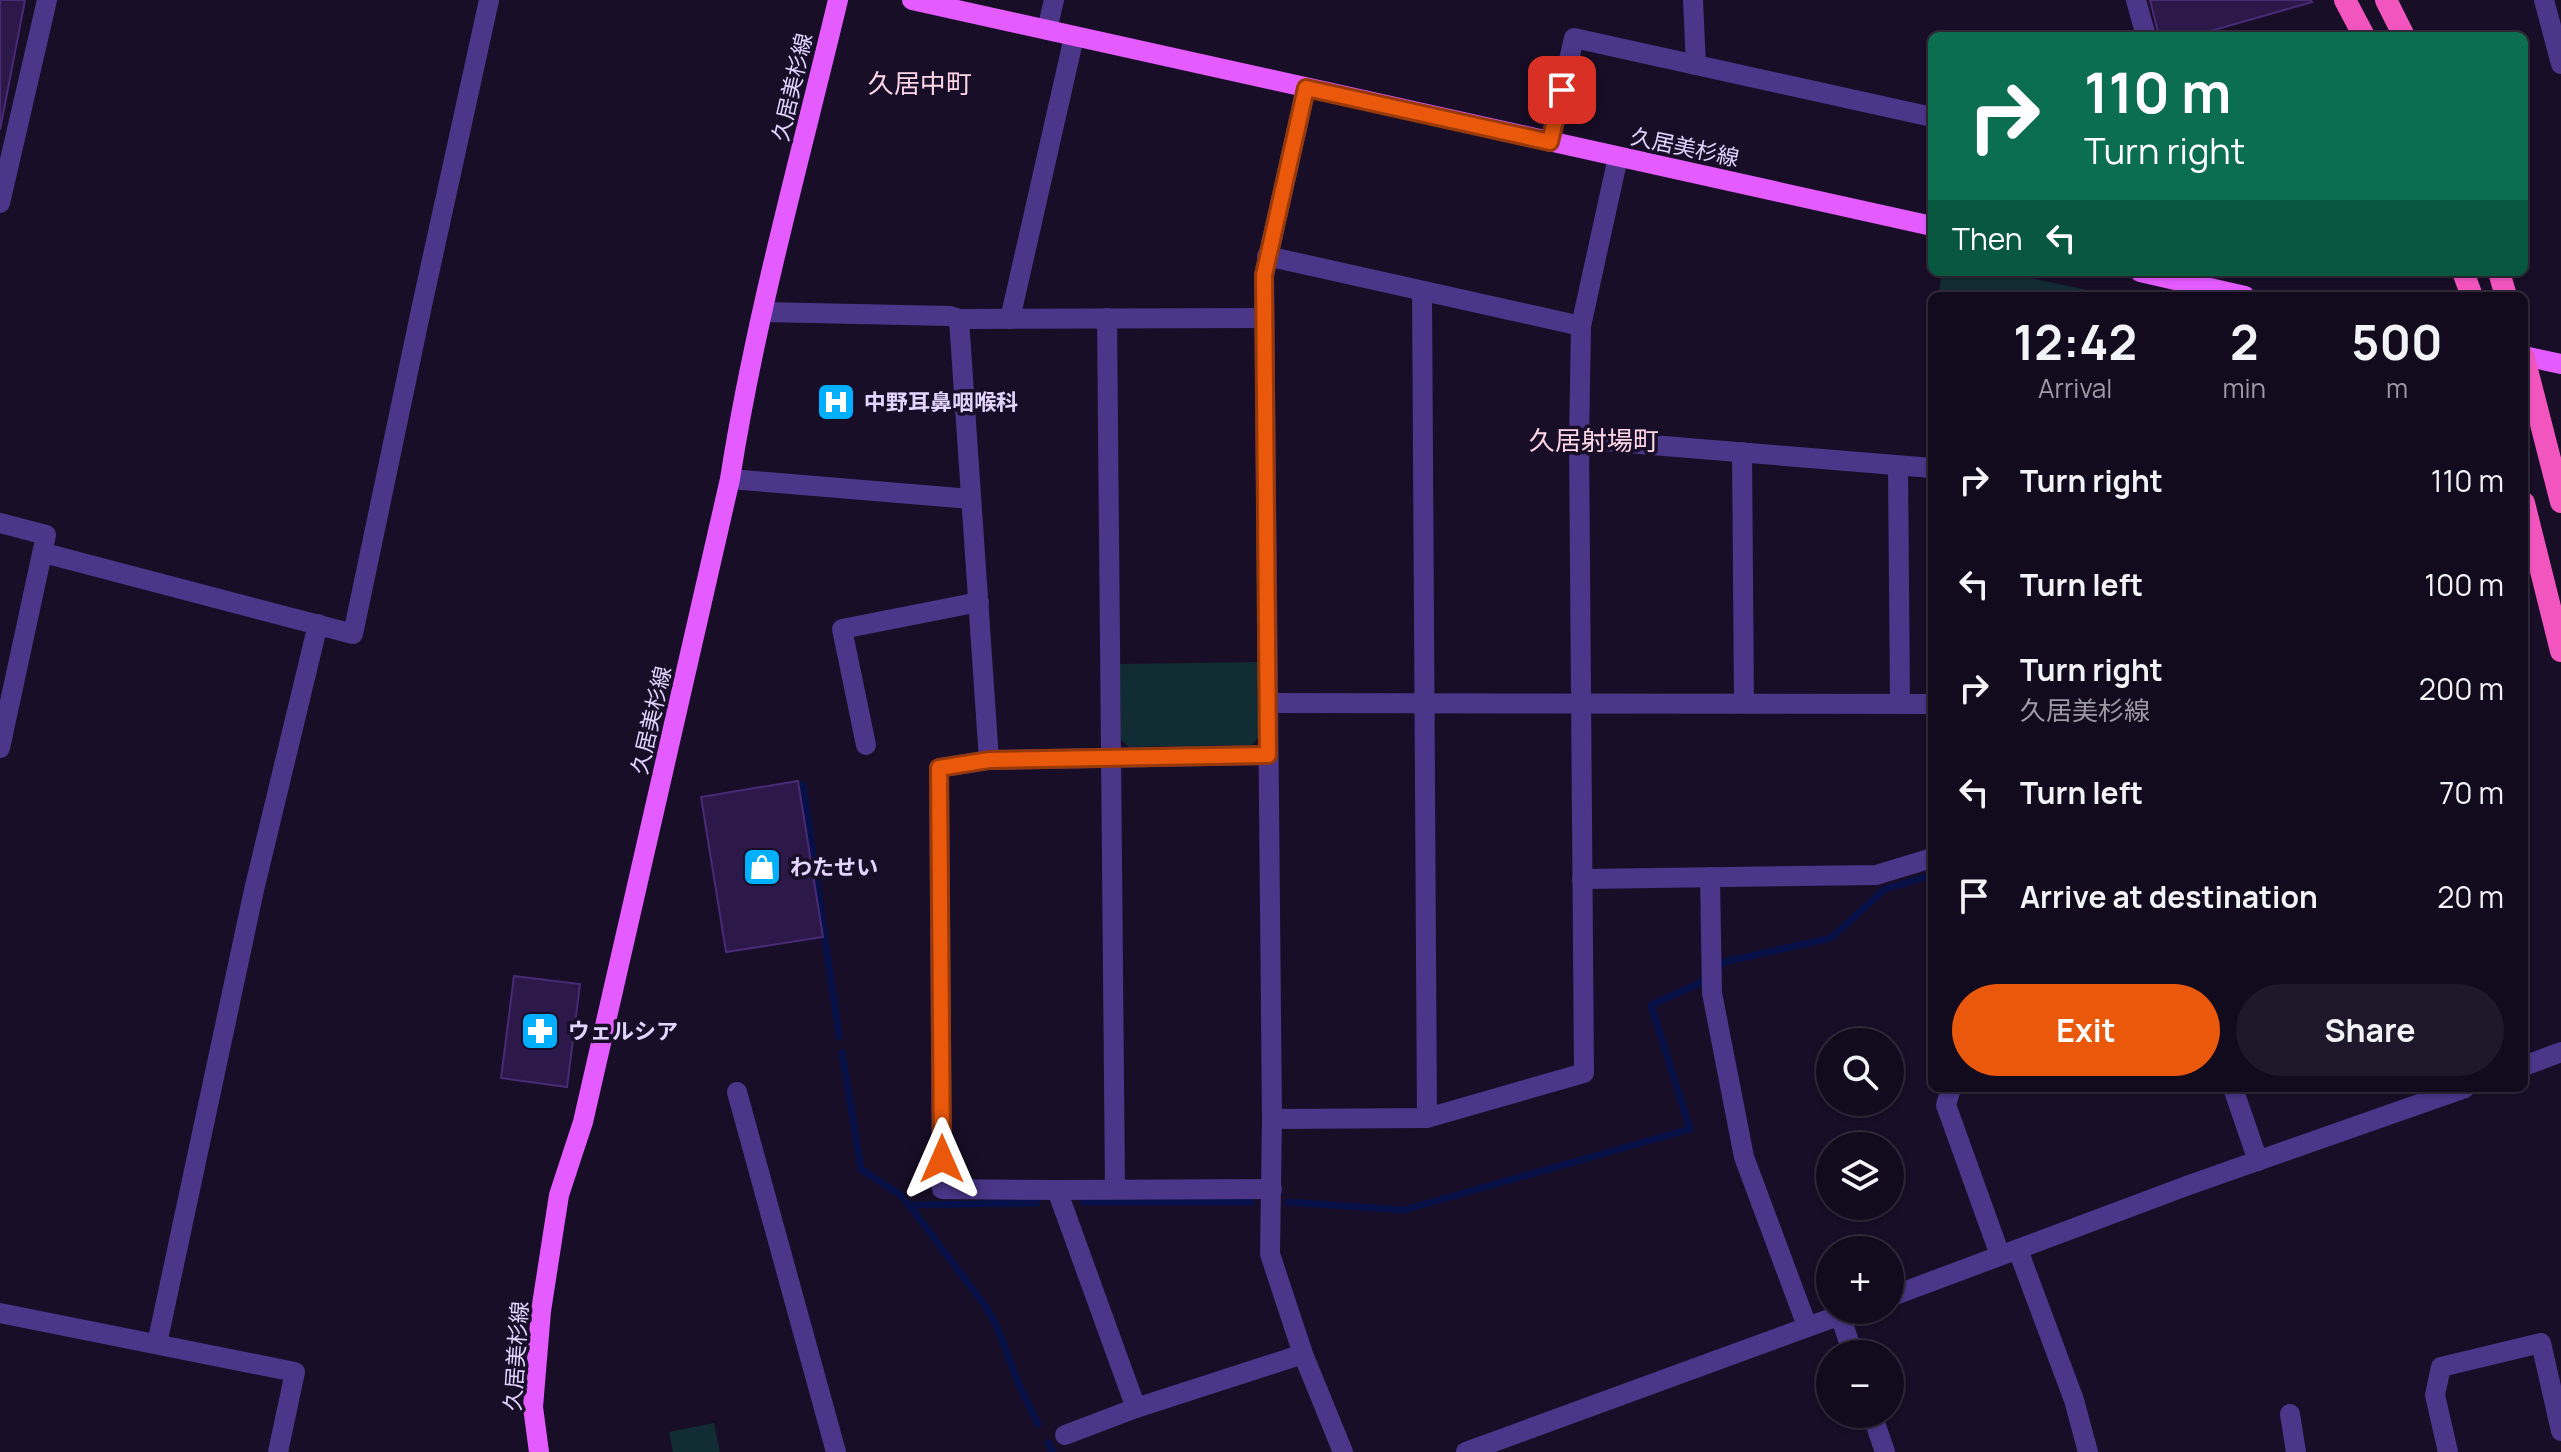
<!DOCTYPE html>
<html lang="en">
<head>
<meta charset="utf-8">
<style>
  body { margin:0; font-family:Manrope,"Noto Sans JP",sans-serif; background:#1f182a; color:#f1f3f6; height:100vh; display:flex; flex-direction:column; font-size:30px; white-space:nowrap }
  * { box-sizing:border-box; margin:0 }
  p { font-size:26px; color:#9c9aa4 }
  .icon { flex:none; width:44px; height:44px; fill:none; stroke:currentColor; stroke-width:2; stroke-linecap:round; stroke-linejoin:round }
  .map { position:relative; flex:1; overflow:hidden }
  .drawer { position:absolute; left:1928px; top:292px; width:600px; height:800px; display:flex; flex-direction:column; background:#120a1d; border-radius:12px; box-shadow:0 2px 6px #0004,0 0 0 2px #312b3b }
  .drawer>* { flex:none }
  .banner { position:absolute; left:1928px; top:32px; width:600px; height:244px; border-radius:12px; box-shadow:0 2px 6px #0004,0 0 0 2px #312b3b; background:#0b6e4f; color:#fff; overflow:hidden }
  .controls { position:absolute; left:1816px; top:1028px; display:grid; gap:16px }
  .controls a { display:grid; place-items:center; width:88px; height:88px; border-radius:50%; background:#120a1d; box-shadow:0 2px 6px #0004,0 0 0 2px #312b3b; font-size:40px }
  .pin { position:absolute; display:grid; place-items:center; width:68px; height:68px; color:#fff; margin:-34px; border-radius:16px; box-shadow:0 4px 12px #0006 }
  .me { position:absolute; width:88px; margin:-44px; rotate:0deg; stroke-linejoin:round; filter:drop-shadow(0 0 6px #0008) }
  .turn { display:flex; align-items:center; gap:28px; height:168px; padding:0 24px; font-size:36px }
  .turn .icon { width:104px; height:104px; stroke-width:2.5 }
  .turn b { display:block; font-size:56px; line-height:68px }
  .then { display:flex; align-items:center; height:76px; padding:0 24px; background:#0003; gap:16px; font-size:30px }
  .eta { display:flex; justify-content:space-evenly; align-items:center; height:136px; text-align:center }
  .eta b { font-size:48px; font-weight:700; line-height:56px }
  .action { display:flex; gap:16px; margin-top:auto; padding:16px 24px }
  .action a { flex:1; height:92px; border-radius:48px; background:#ea580c; color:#fff; font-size:32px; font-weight:700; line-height:92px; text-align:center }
  .action a+a { background:#1f182a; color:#f1f3f6 }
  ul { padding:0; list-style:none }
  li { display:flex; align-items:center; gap:24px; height:104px; padding:0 24px }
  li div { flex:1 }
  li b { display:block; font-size:30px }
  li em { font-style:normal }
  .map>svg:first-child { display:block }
  .green { fill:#112c32 }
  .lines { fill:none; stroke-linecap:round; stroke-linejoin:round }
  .stream { stroke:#071147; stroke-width:7 }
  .building { fill:#2d1949; stroke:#492a77; stroke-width:2 }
  .minor { stroke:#4b3689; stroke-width:20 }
  .tertiary { stroke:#4b3689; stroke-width:20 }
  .primary { stroke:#e45bff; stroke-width:20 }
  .trunk { stroke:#f255be; stroke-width:22 }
  .route-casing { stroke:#983908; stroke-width:20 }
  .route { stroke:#ea580c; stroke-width:14 }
  .labels { text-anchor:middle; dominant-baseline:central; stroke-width:7; stroke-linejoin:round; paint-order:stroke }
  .street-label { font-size:22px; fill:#e2d4ff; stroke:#180e27 }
  .poi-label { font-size:22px; font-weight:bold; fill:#e2d4ff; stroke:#180e27; text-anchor:start }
  .quarter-label { font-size:26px; fill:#ffd6e8; stroke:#180e27 }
</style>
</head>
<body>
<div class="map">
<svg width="2561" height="1452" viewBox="0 0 2561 1452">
  <rect width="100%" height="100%" fill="#180e27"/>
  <g class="green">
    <polygon points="1950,272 2002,272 2115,296 1939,296 1941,273"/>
    <polygon points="1258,662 1259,737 1252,745 1129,747 1121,740 1120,664"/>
    <polygon points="714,1423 720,1452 673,1452 669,1432"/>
  </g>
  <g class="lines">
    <g class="stream">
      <polyline points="803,785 839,1036"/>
      <polyline points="1716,969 1724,962 1831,938 1885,889 1932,875"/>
      <polyline points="842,1053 861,1169 899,1194 909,1205 986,1307 998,1329 1019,1385 1038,1424"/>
      <polyline points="1084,1202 1251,1202"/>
      <polyline points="1288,1202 1404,1210 1690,1129 1651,1005 1700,983 1706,977"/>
      <polyline points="909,1205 1037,1203"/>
      <polyline points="1048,1443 1053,1452"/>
    </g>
  </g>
  <g class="building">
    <polygon points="0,0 25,0 0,130"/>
    <polygon points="2150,0 2311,0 2312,2 2193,36 2159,36"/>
    <polygon points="798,781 823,937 726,952 701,797"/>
    <polygon points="514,976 580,984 567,1087 501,1078"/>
  </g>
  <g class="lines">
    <g class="minor">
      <polyline points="1693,0 1696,65"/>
      <polyline points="2136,0 2146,36"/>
      <polyline points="1047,30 1054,0"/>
      <polyline points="1306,88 1264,275 1272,1119 1270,1254 1303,1354 1343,1452"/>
      <polyline points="1550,142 1574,38 1932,117"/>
      <polyline points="0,203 47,0"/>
      <polyline points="1267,256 1581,326"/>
      <polyline points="1422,291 1427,1118"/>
      <polyline points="763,312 950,316 959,319 1264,318"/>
      <polyline points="1107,318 1115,1189"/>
      <polyline points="959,319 989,760"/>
      <polyline points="1010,319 1074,37"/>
      <polyline points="1579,439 1932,468"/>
      <polyline points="1742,452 1744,703"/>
      <polyline points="1898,466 1900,704"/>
      <polyline points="730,479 971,499"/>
      <polyline points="0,523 46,535 0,748"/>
      <polyline points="44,553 353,634 421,310 489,0"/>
      <polyline points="1268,703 1932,704"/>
      <polyline points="866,745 842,629 979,602"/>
      <polyline points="1268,755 989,760 939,768 942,1189 1057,1190 1136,1408 1303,1354"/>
      <polyline points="1710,877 1712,993 1744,1157 1807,1326"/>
      <polyline points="1582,879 1876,875 1932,858"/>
      <polyline points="1951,1088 1946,1105 2000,1255"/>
      <polyline points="2233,1088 2258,1161"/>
      <polyline points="737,1092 836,1452"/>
      <polyline points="1272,1119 1427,1118 1584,1073 1579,439 1581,326 1618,157"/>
      <polyline points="1057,1190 1272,1189"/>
      <polyline points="2018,1250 2074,1400 2088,1452"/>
      <polyline points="0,1313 295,1372 278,1452"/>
      <polyline points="1840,1315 1853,1354"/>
      <polyline points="157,1344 254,890 318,624"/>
      <polyline points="1872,1414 1885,1452"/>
      <polyline points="2290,1414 2296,1452"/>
      <polyline points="1065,1435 1136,1408"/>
      <polyline points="2448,1452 2435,1395 2441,1367 2541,1343 2561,1431"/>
    </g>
    <g class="tertiary">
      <polyline points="2544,0 2561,64"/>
      <polyline points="2524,1066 2561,1052"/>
      <polyline points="1890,1297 2189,1185 2465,1088"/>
      <polyline points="1466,1452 1854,1310"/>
    </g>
    <g class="primary">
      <polyline points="912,0 1932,226"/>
      <polyline points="2140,272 2245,296"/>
      <polyline points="2524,356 2561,364"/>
      <path d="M539,1452L533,1407L541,1311L559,1195L583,1122L730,479C755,318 800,159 838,0"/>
    </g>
    <g class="trunk">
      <polyline points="2345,0 2364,36"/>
      <polyline points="2386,0 2404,36"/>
      <polyline points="2463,272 2472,296"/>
      <polyline points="2499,272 2506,296"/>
      <polyline points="2524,358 2561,502"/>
      <polyline points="2524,503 2561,651"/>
    </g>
  </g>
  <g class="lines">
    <g class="route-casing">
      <polyline id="route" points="942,1159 939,768 989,760 1268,755 1264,275 1306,88 1550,142 1562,90"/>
    </g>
    <use href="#route" class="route"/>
  </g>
  <defs>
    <g id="hospital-square" transform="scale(2)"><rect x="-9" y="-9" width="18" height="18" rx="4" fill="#00b0ff" stroke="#180e27"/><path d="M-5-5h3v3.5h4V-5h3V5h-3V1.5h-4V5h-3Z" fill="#fff"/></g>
    <g id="shop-square" transform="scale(2)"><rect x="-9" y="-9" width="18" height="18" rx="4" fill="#00b0ff" stroke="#180e27"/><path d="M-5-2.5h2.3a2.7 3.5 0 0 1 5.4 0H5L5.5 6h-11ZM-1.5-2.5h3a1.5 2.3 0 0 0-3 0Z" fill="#fff"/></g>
    <g id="pharmacy-square" transform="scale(2)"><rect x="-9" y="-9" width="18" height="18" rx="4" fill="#00b0ff" stroke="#180e27"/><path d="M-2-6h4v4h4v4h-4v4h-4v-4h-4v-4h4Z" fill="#fff"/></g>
  </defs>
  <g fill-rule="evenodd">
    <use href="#hospital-square" x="836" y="402"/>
    <use href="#shop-square" x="762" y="867"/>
    <use href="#pharmacy-square" x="540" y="1031"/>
  </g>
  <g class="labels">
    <g class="street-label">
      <text transform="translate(792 87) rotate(-77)">久居美杉線</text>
      <text transform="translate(1685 147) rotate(12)">久居美杉線</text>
      <text transform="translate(651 720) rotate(-77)">久居美杉線</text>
      <text transform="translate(516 1356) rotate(-86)">久居美杉線</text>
    </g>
    <g class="poi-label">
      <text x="864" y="402">中野耳鼻咽喉科</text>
      <text x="790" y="867">わたせい</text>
      <text x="568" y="1031">ウェルシア</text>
    </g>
    <g class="quarter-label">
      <text x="920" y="83">久居中町</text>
      <text x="1594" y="440">久居射場町</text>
    </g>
  </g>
</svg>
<div class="controls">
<a><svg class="icon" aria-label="search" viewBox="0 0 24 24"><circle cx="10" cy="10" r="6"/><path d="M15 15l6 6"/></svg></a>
<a><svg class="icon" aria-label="layers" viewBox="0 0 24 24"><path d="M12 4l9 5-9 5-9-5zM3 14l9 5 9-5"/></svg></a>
<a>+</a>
<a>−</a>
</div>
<div class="pin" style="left:1562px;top:90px;background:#d93025"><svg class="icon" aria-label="arrive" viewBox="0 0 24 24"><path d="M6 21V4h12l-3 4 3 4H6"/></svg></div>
<svg class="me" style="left:942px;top:1159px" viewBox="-20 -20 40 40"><path d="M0-17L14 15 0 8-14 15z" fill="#ea580c" stroke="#fff" stroke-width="4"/></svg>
<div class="banner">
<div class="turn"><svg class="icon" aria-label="right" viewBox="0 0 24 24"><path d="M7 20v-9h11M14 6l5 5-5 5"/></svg><div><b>110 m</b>Turn right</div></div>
<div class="then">Then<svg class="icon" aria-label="left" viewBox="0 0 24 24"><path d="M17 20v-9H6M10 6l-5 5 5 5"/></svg></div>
</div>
<section class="drawer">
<div class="eta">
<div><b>12:42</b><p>Arrival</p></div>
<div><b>2</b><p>min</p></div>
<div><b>500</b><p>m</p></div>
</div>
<ul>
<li><svg class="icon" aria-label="right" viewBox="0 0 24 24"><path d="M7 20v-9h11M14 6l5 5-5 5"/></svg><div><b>Turn right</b></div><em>110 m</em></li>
<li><svg class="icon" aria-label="left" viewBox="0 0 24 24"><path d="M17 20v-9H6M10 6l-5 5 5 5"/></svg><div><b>Turn left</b></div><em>100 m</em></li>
<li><svg class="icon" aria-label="right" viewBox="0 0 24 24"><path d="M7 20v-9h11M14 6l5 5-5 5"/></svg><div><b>Turn right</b><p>久居美杉線</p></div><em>200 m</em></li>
<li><svg class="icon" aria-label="left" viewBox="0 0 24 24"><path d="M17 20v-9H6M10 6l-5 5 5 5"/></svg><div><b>Turn left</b></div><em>70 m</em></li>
<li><svg class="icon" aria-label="arrive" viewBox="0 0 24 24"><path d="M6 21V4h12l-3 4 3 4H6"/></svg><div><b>Arrive at destination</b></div><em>20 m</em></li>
</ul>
<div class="action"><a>Exit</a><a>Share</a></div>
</section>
</div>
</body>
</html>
